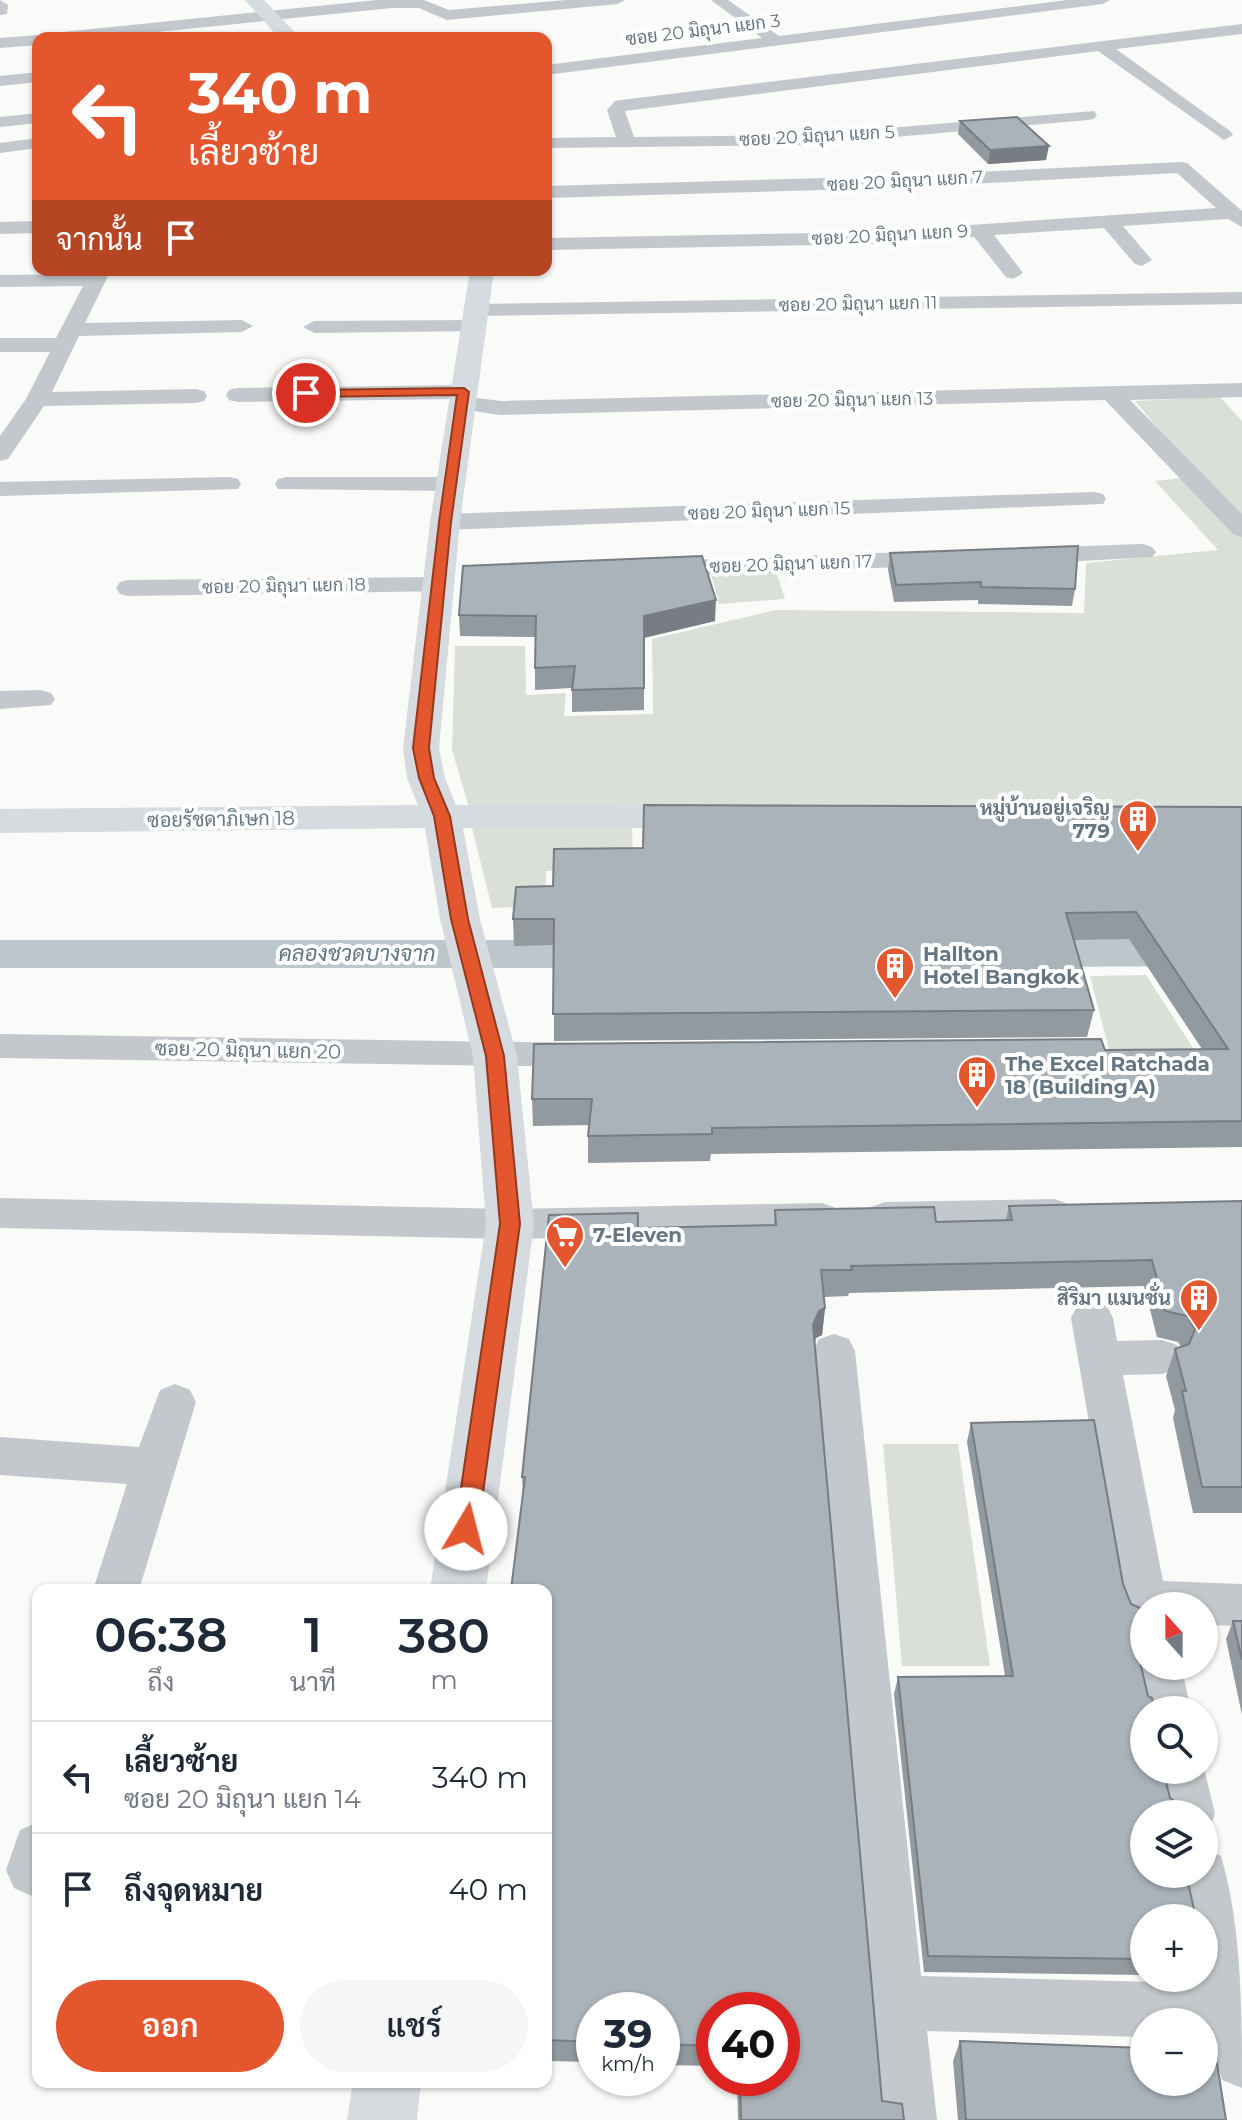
<!DOCTYPE html>
<html lang="th">
<head>
<meta charset="utf-8">
<style>
  body { margin:0; font-family:Montserrat,Sarabun,sans-serif; background:#f6f6f7; color:#1f2937; height:100vh; display:flex; flex-direction:column; font-size:30px; white-space:nowrap }
  * { box-sizing:border-box; margin:0 }
  p { font-size:26px; color:#747a83 }
  .icon { flex:none; width:44px; height:44px; fill:none; stroke:currentColor; stroke-width:2; stroke-linecap:round; stroke-linejoin:round }
  .map { position:relative; flex:1; overflow:hidden }
  .side { position:absolute; left:32px; top:1584px; width:520px; height:504px; display:flex; flex-direction:column; background:#fff; border-radius:16px; box-shadow:0 2px 6px #0004 }
  .side>* { flex:none }
  .banner { position:absolute; left:32px; top:32px; width:520px; height:244px; border-radius:16px; box-shadow:0 2px 6px #0004; background:#e4572e; color:#fff; overflow:hidden }
  .needle { width:52px; rotate:339deg }
  .fabs { position:absolute; left:1130px; top:1592px; display:grid; gap:16px }
  .fabs a { display:grid; place-items:center; width:88px; height:88px; border-radius:50%; background:#fff; box-shadow:0 2px 6px #0004; font-size:40px }
  .speed { position:absolute; left:576px; top:1992px; display:flex; gap:16px; font-size:40px; font-weight:700; text-align:center }
  .speed>* { display:grid; place-content:center; width:104px; height:104px; border-radius:50%; background:#fff; box-shadow:0 2px 6px #0004; line-height:1 }
  .speed small { font-size:20px; font-weight:400 }
  .speed .limit { border:12px solid #d22; background:#fff; color:#111 }
  .pin { position:absolute; display:grid; place-items:center; width:68px; height:68px; color:#fff; margin:-34px; border:4px solid #fff; border-radius:50%; box-shadow:0 2px 8px #0007 }
  .me { position:absolute; width:88px; margin:-44px; rotate:8deg; stroke-linejoin:round; filter:drop-shadow(0 0 6px #0008) }
  .turn { display:flex; align-items:center; gap:28px; height:168px; padding:0 24px; font-size:36px }
  .turn .icon { width:104px; height:104px; stroke-width:2.5 }
  .turn b { display:block; font-size:56px; line-height:68px }
  .then { display:flex; align-items:center; height:76px; padding:0 24px; background:#0003; gap:16px; font-size:30px }
  .eta { display:flex; justify-content:space-evenly; align-items:center; height:136px; text-align:center }
  .eta b { font-size:48px; font-weight:600; line-height:56px }
  .primary-button { display:flex; gap:16px; margin-top:auto; padding:16px 24px }
  .primary-button a { flex:1; height:92px; border-radius:48px; background:#e4572e; color:#fff; font-size:32px; font-weight:600; line-height:92px; text-align:center }
  .primary-button a+a { background:#f6f6f7; color:#1f2937 }
  ul { padding:0; list-style:none }
  li { display:flex; align-items:center; gap:24px; height:112px; padding:0 24px; border-top:2px solid #e0e1e3 }
  li div { flex:1 }
  li b { display:block; font-size:30px }
  li em { font-style:normal }
  .map>svg:first-child { display:block }
  .green { fill:#dadfd7 }
  .lines { fill:none; stroke-linecap:round; stroke-linejoin:round }
  .canal { fill:#bbc7cb; fill-rule:evenodd }
  .street { fill:#c3c8cc; fill-rule:evenodd }
  .secondary { fill:#d6dbdf; fill-rule:evenodd }
  .wall { fill:#929a9f }
  .shaded-wall { fill:#777d82 }
  .building { fill:#aab3b9; stroke:#777d82; stroke-width:2 }
  .route { fill:#e4572e; stroke:#94391e; stroke-width:2 }
  .labels { text-anchor:middle; dominant-baseline:central; stroke-width:8; stroke-linejoin:round; paint-order:stroke }
  .far-street-label { font-size:18px; fill:#657683; stroke:#fff }
  .poi-label { font-size:20px; font-weight:bold; fill:#657683; stroke:#fff; text-anchor:start }
  .street-label { font-size:20px; fill:#657683; stroke:#fff }
  .water-label { font-size:22px; font-style:italic; fill:#60757c; stroke:#fff }
</style>
</head>
<body>
<div class="map">
<svg width="1242" height="2120" viewBox="0 0 1242 2120">
  <rect width="100%" height="100%" fill="#fafaf8"/>
  <g class="green">
    <polygon points="1220,397 1242,421 1242,806 469,807 452,750 455,646 525,646 526,695 566,693 564,716 653,714 652,639 776,610 1084,613 1086,563 1218,550 1155,481 1198,476 1135,401"/>
    <polygon points="776,571 785,599 719,604 711,574"/>
    <polygon points="632,823 633,871 546,871 545,906 492,908 471,824"/>
    <polygon points="1146,975 1204,1065 1113,1065 1090,976"/>
    <polygon points="883,1444 958,1444 990,1666 902,1666"/>
  </g>
  <g class="lines">
    <g class="canal">
      <polygon points="1242,938 1242,966 1018,967 1003,963 997,953 1003,943 1018,939"/>
      <polygon points="0,940 614,940 629,944 635,954 629,964 614,968 0,968"/>
    </g>
    <g class="street">
      <polygon points="0,0 8,5 7,14 0,15"/>
      <polygon points="377,0 424,0 449,10 566,0 625,0 618,4 447,20 419,8 392,8 98,38 45,38 53,33"/>
      <polygon points="711,0 728,0 779,36 1067,0 1110,0 1103,4 546,75 546,65 762,38"/>
      <polygon points="1242,24 1242,34 1116,49 1230,131 1233,135 1224,140 1098,51 625,111 634,137 804,135 1094,111 1097,115 1094,119 1088,120 804,145 546,148 546,138 616,137 607,110 615,101 621,100"/>
      <polygon points="38,35 45,38 38,38 38,45 0,48 0,38"/>
      <polygon points="38,72 38,82 0,86 0,76"/>
      <polygon points="38,113 38,123 0,127 0,117"/>
      <polygon points="38,138 38,148 0,153 0,143"/>
      <polygon points="1181,162 1187,163 1242,211 1242,227 1228,219 1123,226 1152,260 1142,266 1135,264 1104,228 994,235 1023,273 1013,279 1006,277 974,237 870,244 546,250 546,238 870,232 1216,208 1177,173 894,188 546,198 546,186 894,176"/>
      <polygon points="38,221 38,233 0,234 0,222"/>
      <polygon points="91,270 111,270 85,323 242,320 253,326 242,332 79,336 52,392 196,389 204,391 207,396 204,401 196,403 44,406 8,459 0,461 0,436 26,399 50,352 0,352 0,338 56,338 83,286 0,287 0,275 89,274"/>
      <polygon points="1242,292 1242,304 474,316 463,310 474,304"/>
      <polygon points="472,320 483,326 480,331 314,333 303,327 314,321"/>
      <polygon points="1242,383 1242,397 1130,400 1242,514 1242,537 1233,534 1105,400 500,415 454,408 451,403 453,399 237,402 229,400 226,395 229,390 237,388 464,385 472,387 475,392 470,397 500,401"/>
      <polygon points="229,477 238,479 241,484 238,489 0,496 0,482"/>
      <polygon points="287,477 451,477 460,479 463,484 460,489 451,491 278,489 275,484 278,479"/>
      <polygon points="1094,492 1103,494 1106,499 1103,504 445,530 436,527 432,522 436,517 445,514"/>
      <polygon points="1143,544 1152,547 1156,552 1152,557 1029,564 1020,562 1016,556 1020,550 1029,548"/>
      <polygon points="937,551 946,553 950,559 946,565 657,577 648,575 644,569 648,563 657,561"/>
      <polygon points="438,577 447,579 451,585 447,591 129,596 120,594 116,588 120,582 129,580"/>
      <polygon points="41,690 51,693 55,699 51,705 0,709 0,691"/>
      <polygon points="0,1034 582,1043 595,1046 600,1055 595,1064 582,1067 0,1058"/>
      <polygon points="0,1198 510,1209 822,1203 836,1208 842,1218 836,1228 822,1233 510,1239 0,1228"/>
      <polygon points="1054,1199 1068,1204 1074,1214 1068,1224 1054,1229 885,1232 871,1227 865,1217 871,1207 885,1202"/>
      <polygon points="1092,1302 1107,1306 1113,1318 1117,1341 1162,1340 1177,1345 1183,1357 1177,1369 1162,1374 1123,1375 1163,1581 1242,1584 1242,1626 1204,1625 1204,1606 1144,1606 1144,1627 1127,1621 1120,1602 1071,1318 1077,1306"/>
      <path d="M834,1334L849,1339L855,1351L921,1976L1199,1983L1198,1978H1204V1918H1186L1177,1874H1204V1848L1221,1856C1242,1928 1242,2011 1242,2088L1222,2080L1210,2039L1204,2038V2022H1144V2037L927,2031L937,2120H879L813,1351L819,1339Z"/>
      <polygon points="175,1384 190,1390 196,1402 139,1590 93,1590 127,1484 0,1475 0,1437 139,1447 160,1390"/>
      <polygon points="1144,1649 1144,1666 1181,1666 1191,1710 1144,1710 1144,1713 1133,1666 1140,1650"/>
      <polygon points="1204,1768 1215,1814 1208,1832 1204,1833 1204,1814 1165,1814 1155,1770 1204,1770"/>
      <polygon points="38,1822 38,1894 32,1896 14,1888 6,1870 20,1830"/>
    </g>
    <g class="secondary">
      <polygon points="245,0 264,0 300,38 279,38"/>
      <polygon points="470,270 494,270 460,522 439,748 445,778 456,805 704,806 717,809 723,817 717,825 704,828 463,828 480,919 517,1056 534,1224 486,1590 430,1590 486,1224 473,1056 440,919 425,828 0,833 0,809 418,805 407,778 403,748 430,522"/>
      <polygon points="353,2082 421,2082 417,2120 347,2120"/>
    </g>
  </g>
  <g class="wall">
    <polygon points="960,121 1046,160 988,164 958,134"/>
    <polygon points="890,553 1075,589 1072,606 978,604 978,600 894,602 888,570"/>
    <polygon points="463,566 715,621 644,638 644,710 572,712 572,688 535,690 535,637 460,636 459,615"/>
    <polygon points="1242,807 1242,1147 711,1154 710,1161 588,1163 588,1136 589,1125 533,1126 532,1099 1105,1050 1202,1049 1129,939 1074,940 1094,1010 1087,1037 554,1041 554,945 514,946 513,919 553,886 643,848"/>
    <polygon points="1242,1201 1242,1513 1193,1513 1173,1418 1175,1410 1166,1376 1175,1349 1181,1347 1178,1342 1157,1337 1144,1286 849,1293 848,1296 824,1297 825,1308 822,1335 816,1338 815,1342 882,2101 904,2120 738,2120 737,2078 782,2078 714,2010 714,2066 662,2065 662,2010 594,2010 594,2062 546,2061 546,1590 523,1492 522,1477 638,1213 638,1228 774,1225 775,1210 936,1222 1006,1220 1009,1206"/>
    <polygon points="971,1423 1123,1584 1137,1650 1144,1918 1144,1975 924,1972 894,1694 898,1677 1005,1676 967,1442"/>
    <polygon points="1233,1621 1242,1621 1242,1715 1226,1639"/>
    <polygon points="960,2041 1226,2120 958,2120 953,2061"/>
  </g>
  <g class="shaded-wall">
    <polygon points="1049,146 1046,160 988,164 990,150"/>
    <polygon points="716,600 715,621 643,638 644,616"/>
    <polygon points="825,1308 822,1335 816,1338 810,1351 813,1325 819,1311"/>
  </g>
  <g class="building">
    <polygon points="1017,117 1049,146 990,150 960,121"/>
    <polygon points="1078,546 1075,589 981,587 981,582 896,585 890,553"/>
    <polygon points="702,556 716,600 644,616 644,688 572,690 575,666 535,668 536,616 459,615 463,566"/>
    <polygon points="644,805 1242,807 1242,1121 712,1128 712,1134 588,1136 592,1099 532,1099 534,1044 1101,1039 1105,1050 1228,1049 1136,912 1066,913 1094,1010 553,1014 554,919 513,919 516,887 553,886 554,849 643,848"/>
    <polygon points="1242,1201 1242,1487 1202,1487 1182,1391 1186,1391 1175,1349 1189,1344 1195,1329 1187,1316 1165,1311 1152,1260 851,1266 852,1270 821,1270 825,1308 819,1311 813,1325 882,2101 902,2104 904,2120 741,2120 740,2078 782,2078 782,2010 714,2010 714,2046 662,2044 662,2010 594,2010 594,2042 546,2040 546,1590 511,1590 525,1477 522,1477 549,1215 638,1213 638,1228 776,1225 775,1210 934,1207 936,1222 1012,1220 1009,1206"/>
    <polygon points="1094,1420 1123,1584 1131,1604 1140,1608 1144,1630 1137,1649 1148,1696 1152,1698 1154,1710 1144,1710 1144,1770 1163,1770 1170,1798 1173,1800 1176,1814 1144,1814 1144,1874 1186,1874 1196,1918 1144,1918 1144,1959 928,1956 898,1677 1013,1676 971,1423"/>
    <polygon points="1233,1621 1242,1621 1242,1660"/>
    <polygon points="960,2041 1144,2048 1144,2082 1204,2082 1204,2051 1215,2051 1226,2120 966,2120"/>
  </g>
  <polygon class="route" points="464,388 469,392 451,522 429,748 434,778 450,816 468,919 504,1056 520,1224 478,1529 474,1536 466,1539 458,1536 455,1529 500,1224 486,1056 451,919 434,816 419,778 413,748 439,522 457,395 306,397 300,393 306,390"/>
  <defs>
    <g id="building-pin" transform="scale(2)"><path d="M0 17L-7.5 6A9.5 9.5 0 1 1 7.5 6Z" fill="#e4572e" stroke="#fff"/><path d="M-4-6H4V6H1V3H-1V6H-4ZM-2.5-4.3h1.7v1.8h-1.7ZM.8-4.3h1.7v1.8H.8ZM-2.5-1h1.7V.8h-1.7ZM.8-1h1.7V.8H.8Z" fill="#fff"/></g>
    <g id="supermarket-pin" transform="scale(2)"><path d="M0 17L-7.5 6A9.5 9.5 0 1 1 7.5 6Z" fill="#e4572e" stroke="#fff"/><path d="M-6-5.5h2.5l.6 2H6L4.5 2H-2.5L-4.4-4H-6ZM-1.5 3.2a1.3 1.3 0 1 0 .1 0ZM3 3.2a1.3 1.3 0 1 0 .1 0Z" fill="#fff"/></g>
  </defs>
  <g fill-rule="evenodd">
    <use href="#building-pin" x="1138" y="819"/>
    <use href="#building-pin" x="895" y="966"/>
    <use href="#building-pin" x="977" y="1075"/>
    <use href="#supermarket-pin" x="565" y="1235"/>
    <use href="#building-pin" x="1199" y="1298"/>
  </g>
  <g class="labels">
    <g class="far-street-label">
      <text transform="translate(703 30) rotate(-7)">ซอย 20 มิถุนา แยก 3</text>
      <text transform="translate(817 136) rotate(-3)">ซอย 20 มิถุนา แยก 5</text>
      <text transform="translate(905 181) rotate(-3)">ซอย 20 มิถุนา แยก 7</text>
      <text transform="translate(890 235) rotate(-3)">ซอย 20 มิถุนา แยก 9</text>
      <text transform="translate(858 304) rotate(-1)">ซอย 20 มิถุนา แยก 11</text>
      <text transform="translate(852 400) rotate(-1)">ซอย 20 มิถุนา แยก 13</text>
      <text transform="translate(769 511) rotate(-2)">ซอย 20 มิถุนา แยก 15</text>
      <text transform="translate(791 564) rotate(-2)">ซอย 20 มิถุนา แยก 17</text>
      <text transform="translate(284 586) rotate(-1)">ซอย 20 มิถุนา แยก 18</text>
    </g>
    <g class="poi-label">
      <text x="1110" y="808" text-anchor="end">หมู่บ้านอยู่เจริญ<tspan x="1110" dy="23">779</tspan></text>
      <text x="923" y="954">Hallton<tspan x="923" dy="23">Hotel Bangkok</tspan></text>
      <text x="1005" y="1064">The Excel Ratchada<tspan x="1005" dy="23">18 (Building A)</tspan></text>
      <text x="593" y="1235">7-Eleven</text>
      <text x="1171" y="1298" text-anchor="end">สิริมา แมนชั่น</text>
    </g>
    <g class="street-label">
      <text transform="translate(221 819) rotate(-1)">ซอยรัชดาภิเษก 18</text>
      <text transform="translate(248 1050) rotate(1)">ซอย 20 มิถุนา แยก 20</text>
    </g>
    <g class="water-label">
      <text x="357" y="953">คลองชวดบางจาก</text>
    </g>
  </g>
</svg>
<div class="fabs">
<a><svg class="needle" viewBox="-14 -14 28 28"><path d="M0-13l5 13h-10z" fill="#e53935"/><path d="M0 13l5-13h-10z" fill="#747a83"/></svg></a>
<a><svg class="icon" aria-label="search" viewBox="0 0 24 24"><circle cx="10" cy="10" r="6"/><path d="M15 15l6 6"/></svg></a>
<a><svg class="icon" aria-label="layers" viewBox="0 0 24 24"><path d="M12 4l9 5-9 5-9-5zM3 14l9 5 9-5"/></svg></a>
<a>+</a>
<a>−</a>
</div>
<div class="speed"><div>39<small>km/h</small></div><div class="limit">40</div></div>
<div class="pin" style="left:306px;top:393px;background:#d93025"><svg class="icon" aria-label="arrive" viewBox="0 0 24 24"><path d="M6 21V4h12l-3 4 3 4H6"/></svg></div>
<svg class="me" style="left:466px;top:1529px" viewBox="-20 -20 40 40"><circle r="19" fill="#fff"/><path d="M0-13L10 11 0 6-10 11z" fill="#e4572e"/></svg>
<div class="banner">
<div class="turn"><svg class="icon" aria-label="left" viewBox="0 0 24 24"><path d="M17 20v-9H6M10 6l-5 5 5 5"/></svg><div><b>340 m</b>เลี้ยวซ้าย</div></div>
<div class="then">จากนั้น<svg class="icon" aria-label="arrive" viewBox="0 0 24 24"><path d="M6 21V4h12l-3 4 3 4H6"/></svg></div>
</div>
<section class="side">
<div class="eta">
<div><b>06:38</b><p>ถึง</p></div>
<div><b>1</b><p>นาที</p></div>
<div><b>380</b><p>m</p></div>
</div>
<ul>
<li><svg class="icon" aria-label="left" viewBox="0 0 24 24"><path d="M17 20v-9H6M10 6l-5 5 5 5"/></svg><div><b>เลี้ยวซ้าย</b><p>ซอย 20 มิถุนา แยก 14</p></div><em>340 m</em></li>
<li><svg class="icon" aria-label="arrive" viewBox="0 0 24 24"><path d="M6 21V4h12l-3 4 3 4H6"/></svg><div><b>ถึงจุดหมาย</b></div><em>40 m</em></li>
</ul>
<div class="primary-button"><a>ออก</a><a>แชร์</a></div>
</section>
</div>
</body>
</html>
